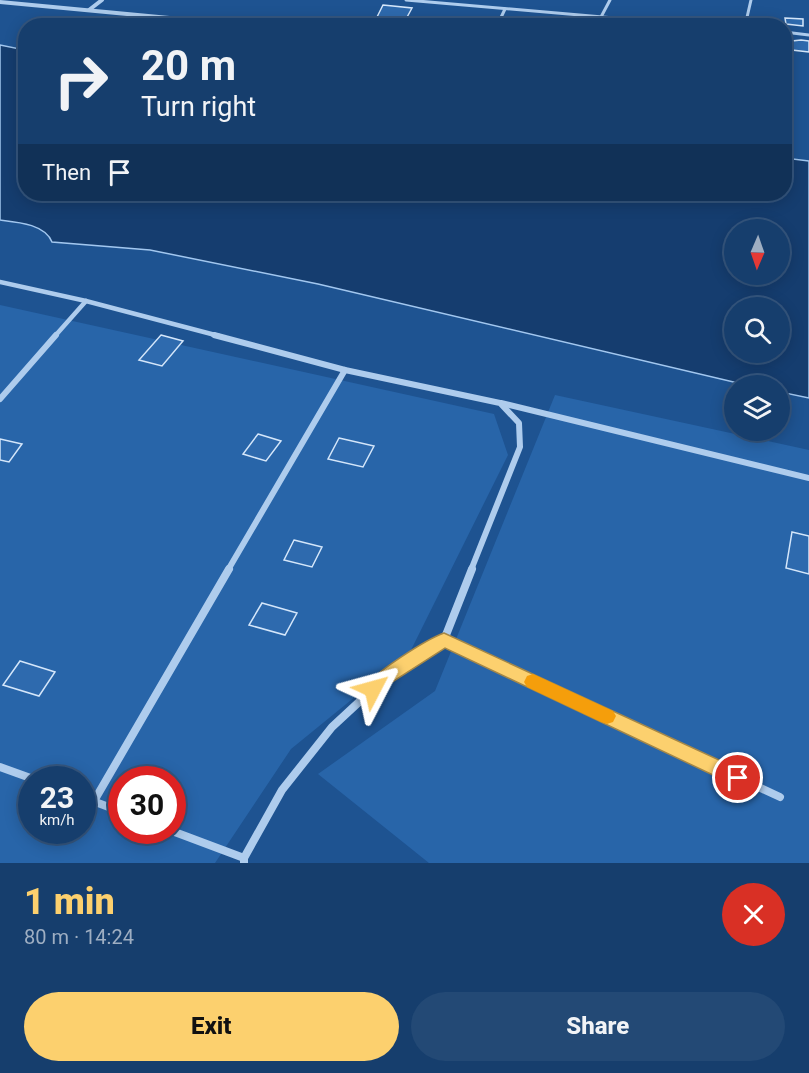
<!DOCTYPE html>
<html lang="en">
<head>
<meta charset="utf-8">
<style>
  body { margin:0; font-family:Roboto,sans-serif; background:#234975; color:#f1f3f6; height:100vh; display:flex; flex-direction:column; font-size:22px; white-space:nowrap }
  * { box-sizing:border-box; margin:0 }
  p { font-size:20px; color:#9eaec2 }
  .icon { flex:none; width:33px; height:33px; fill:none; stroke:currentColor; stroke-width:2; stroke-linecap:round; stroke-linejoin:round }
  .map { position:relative; height:863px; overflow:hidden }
  .details { display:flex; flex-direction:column; background:#163e6d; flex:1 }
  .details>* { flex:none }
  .guide { position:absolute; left:18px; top:18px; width:774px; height:183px; border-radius:24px; box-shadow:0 3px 15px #0003,0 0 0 2px #355780; background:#163e6d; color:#f1f3f6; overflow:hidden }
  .needle { width:39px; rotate:182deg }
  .fabs { position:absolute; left:724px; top:219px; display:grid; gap:12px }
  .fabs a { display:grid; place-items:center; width:66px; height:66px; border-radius:50%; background:#163e6d; box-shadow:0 3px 15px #0003,0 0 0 2px #355780; font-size:30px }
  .speed { position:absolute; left:18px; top:766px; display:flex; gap:12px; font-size:30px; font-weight:700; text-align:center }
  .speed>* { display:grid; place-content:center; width:78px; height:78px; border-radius:50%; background:#163e6d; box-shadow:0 3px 15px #0003,0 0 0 2px #355780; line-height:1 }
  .speed small { font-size:15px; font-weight:400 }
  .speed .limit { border:9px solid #d22; background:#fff; color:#111 }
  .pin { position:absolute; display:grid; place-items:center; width:51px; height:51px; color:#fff; margin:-26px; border:3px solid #fff; border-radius:50%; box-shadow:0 2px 6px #0007 }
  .me { position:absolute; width:66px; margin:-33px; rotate:51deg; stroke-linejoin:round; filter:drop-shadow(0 0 4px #0008) }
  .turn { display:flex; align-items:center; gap:21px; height:126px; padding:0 24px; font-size:27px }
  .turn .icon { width:78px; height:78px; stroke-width:2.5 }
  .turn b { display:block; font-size:42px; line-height:51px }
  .then { display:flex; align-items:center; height:57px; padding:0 24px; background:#0003; gap:12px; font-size:22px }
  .round { display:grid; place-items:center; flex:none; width:63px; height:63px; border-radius:32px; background:#234975 }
  .head { display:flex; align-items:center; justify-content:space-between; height:102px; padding:0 24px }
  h1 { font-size:36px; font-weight:800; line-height:45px; color:#fcd06e }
  .action { display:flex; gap:12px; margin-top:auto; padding:12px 24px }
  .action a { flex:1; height:69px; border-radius:36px; background:#fcd06e; color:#111; font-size:24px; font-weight:800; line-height:69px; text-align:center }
  .action a+a { background:#234975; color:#f1f3f6 }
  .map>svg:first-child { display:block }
  .green { fill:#2865a9; fill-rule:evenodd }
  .water { fill:#153d6f; stroke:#a2c7ef; stroke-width:1.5; fill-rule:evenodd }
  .building { fill:#2e6aae; stroke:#d4e6fa; stroke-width:1.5 }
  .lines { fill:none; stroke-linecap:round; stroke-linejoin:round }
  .service { stroke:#aecced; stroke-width:3 }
  .minor-far3 { stroke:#aecced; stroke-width:4 }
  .minor-far2 { stroke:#aecced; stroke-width:4.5 }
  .minor-far1 { stroke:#aecced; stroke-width:6 }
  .minor { stroke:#aecced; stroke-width:8 }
  .route { fill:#fcd06e; stroke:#a48748; stroke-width:1.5 }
  .slow { fill:#f59e0b }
</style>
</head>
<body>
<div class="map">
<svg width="809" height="863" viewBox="0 0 809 863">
  <rect width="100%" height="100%" fill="#1e5391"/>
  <g class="green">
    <path d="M0,305L494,414L508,455L410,652L291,749L215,863H0ZM32,780H82V831H32ZM122,780H172V831H122Z"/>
    <polygon points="555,395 809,450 809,863 429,863 318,774 435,691"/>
  </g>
  <path class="water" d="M0,45L25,50L26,194H784L785,158L809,161V398L780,392V386L742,384L318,284L150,250L52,242C45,224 17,222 0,220ZM735,230H780V274H735ZM735,308H780V352H735Z"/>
  <g class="building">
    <polygon points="383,5 412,8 406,19 377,17"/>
    <polygon points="785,18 803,19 803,26 786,24"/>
    <polygon points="801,40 809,41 809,52 792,50 792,41"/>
    <polygon points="161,335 183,341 162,366 139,360"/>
    <polygon points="258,434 281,441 266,461 243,454"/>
    <polygon points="339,438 374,446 363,467 328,459"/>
    <polygon points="0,439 22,444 9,462 0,460"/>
    <polygon points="792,532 809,536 809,574 786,568"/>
    <polygon points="294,540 322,547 312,567 284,560"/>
    <polygon points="262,603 297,613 285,635 249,625"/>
    <polygon points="20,661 55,672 39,696 3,685"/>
  </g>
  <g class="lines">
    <g class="service">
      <polyline points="406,0 706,26"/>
      <polyline points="601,17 610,0"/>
      <polyline points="497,26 505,9"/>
      <polyline points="745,26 751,0"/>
      <polyline points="784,32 809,35"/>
    </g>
    <g class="minor-far3">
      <polyline points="0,2 254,26"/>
      <polyline points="89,10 102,0"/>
    </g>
    <g class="minor-far2">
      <polyline points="0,282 86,301 219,336"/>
      <polyline points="55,336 86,301"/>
    </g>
    <g class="minor-far1">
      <polyline points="214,335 345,370 500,403 519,423 520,447 471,570"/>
      <polyline points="0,399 56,335"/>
      <polyline points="501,403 809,478"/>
      <polyline points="228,570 345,370"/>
    </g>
    <g class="minor">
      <polyline points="444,640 780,797"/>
      <polyline points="0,767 36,780"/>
      <polyline points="82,797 122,812"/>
      <polyline points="94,801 229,569"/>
      <polyline points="172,831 244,858"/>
      <polyline points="244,863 244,858 282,790 332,727 386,677 444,640 472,569"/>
    </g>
  </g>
  <path class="route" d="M444,633L745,772L747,778L745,784L738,786L732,784L445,648L392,682L379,695L373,697L367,695L364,689C371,674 427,639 444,633Z"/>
  <polygon class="slow" points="533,674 613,711 616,716 613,722 607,724 601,722 527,687 524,682 527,676"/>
</svg>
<div class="fabs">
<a><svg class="needle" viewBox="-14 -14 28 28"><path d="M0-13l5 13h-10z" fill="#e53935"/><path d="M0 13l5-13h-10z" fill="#9eaec2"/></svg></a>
<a><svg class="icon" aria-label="search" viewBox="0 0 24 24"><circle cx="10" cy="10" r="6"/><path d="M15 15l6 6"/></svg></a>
<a><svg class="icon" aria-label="layers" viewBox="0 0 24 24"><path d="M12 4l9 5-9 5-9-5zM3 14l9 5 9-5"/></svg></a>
</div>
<div class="speed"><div>23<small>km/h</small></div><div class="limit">30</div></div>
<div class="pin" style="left:738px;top:778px;background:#d93025"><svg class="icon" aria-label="arrive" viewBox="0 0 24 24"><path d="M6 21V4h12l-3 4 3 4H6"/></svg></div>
<svg class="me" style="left:373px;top:689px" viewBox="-20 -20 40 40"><path d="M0-17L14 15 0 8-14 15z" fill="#fcd06e" stroke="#fff" stroke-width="4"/></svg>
<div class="guide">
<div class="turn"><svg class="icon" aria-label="right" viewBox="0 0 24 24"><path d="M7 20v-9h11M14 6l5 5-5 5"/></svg><div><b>20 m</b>Turn right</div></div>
<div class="then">Then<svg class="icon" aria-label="arrive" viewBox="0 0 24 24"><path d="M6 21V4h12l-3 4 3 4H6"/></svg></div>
</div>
</div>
<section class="details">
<div class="head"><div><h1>1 min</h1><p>80 m · 14:24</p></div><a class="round" style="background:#d93025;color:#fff"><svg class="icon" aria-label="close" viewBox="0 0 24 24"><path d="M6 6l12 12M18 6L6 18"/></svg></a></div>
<div class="action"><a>Exit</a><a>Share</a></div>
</section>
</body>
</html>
